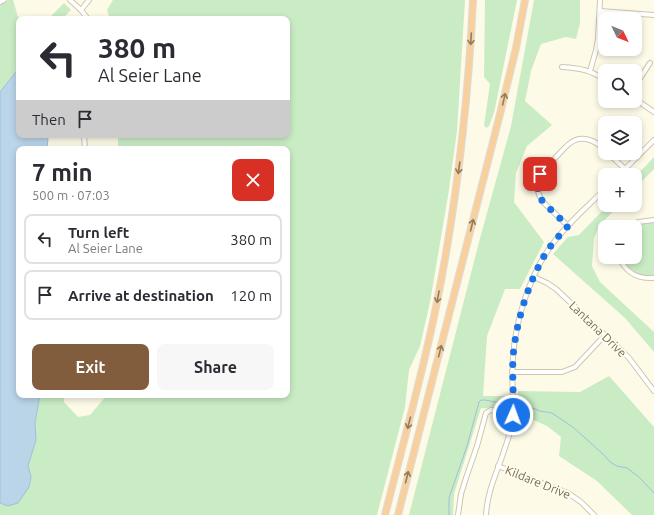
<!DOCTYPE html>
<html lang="en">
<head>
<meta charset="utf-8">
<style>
  body { margin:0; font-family:Ubuntu,sans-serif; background:#f7f7f7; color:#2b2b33; height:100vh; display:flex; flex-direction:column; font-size:15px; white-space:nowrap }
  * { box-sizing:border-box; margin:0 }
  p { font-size:13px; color:#7c7c81 }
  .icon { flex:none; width:22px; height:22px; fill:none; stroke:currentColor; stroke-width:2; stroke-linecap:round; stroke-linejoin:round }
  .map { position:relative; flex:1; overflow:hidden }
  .sheet { position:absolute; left:16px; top:146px; width:274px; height:252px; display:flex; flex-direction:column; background:#fff; border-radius:8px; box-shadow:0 2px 6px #0003 }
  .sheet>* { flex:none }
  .hud { position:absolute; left:16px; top:16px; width:274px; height:122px; border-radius:8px; box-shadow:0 2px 6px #0003; background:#fff; color:#2b2b33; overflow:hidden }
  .needle { width:26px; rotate:133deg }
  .buttons { position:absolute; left:598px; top:12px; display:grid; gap:8px }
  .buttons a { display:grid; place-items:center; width:44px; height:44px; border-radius:8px; background:#fff; box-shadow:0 2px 6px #0003; font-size:20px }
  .pin { position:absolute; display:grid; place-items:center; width:34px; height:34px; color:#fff; margin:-17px; border-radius:8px; box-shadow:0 2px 6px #0006 }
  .me { position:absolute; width:44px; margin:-22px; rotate:2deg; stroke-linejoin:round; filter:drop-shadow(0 0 3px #0008) }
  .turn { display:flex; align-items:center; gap:14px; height:84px; padding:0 16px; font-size:18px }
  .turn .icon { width:52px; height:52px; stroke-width:2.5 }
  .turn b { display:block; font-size:28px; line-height:34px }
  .then { display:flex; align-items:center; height:38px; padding:0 16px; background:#0003; gap:8px; font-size:15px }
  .round { display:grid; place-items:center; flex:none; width:42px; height:42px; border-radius:8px; background:#f7f7f7 }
  .overview { display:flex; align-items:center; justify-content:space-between; height:68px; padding:0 16px }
  h1 { font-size:24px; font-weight:700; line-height:30px }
  .cta { display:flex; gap:8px; margin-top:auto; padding:8px 16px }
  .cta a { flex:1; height:46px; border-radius:8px; background:#815d3d; color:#fff; font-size:16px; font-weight:700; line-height:46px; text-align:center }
  .cta a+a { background:#f7f7f7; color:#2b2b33 }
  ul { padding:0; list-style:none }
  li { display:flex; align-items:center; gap:12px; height:50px; margin:0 8px 6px; padding:0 8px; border:2px solid #e1e1e2; border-radius:8px }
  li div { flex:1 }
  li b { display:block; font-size:15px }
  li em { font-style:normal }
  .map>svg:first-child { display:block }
  .green { fill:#c9ecc4 }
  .water { fill:#bad4e8; stroke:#a0c0da }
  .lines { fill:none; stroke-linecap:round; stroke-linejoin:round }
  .stream { stroke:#a0c0da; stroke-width:1 }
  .minor-casing { stroke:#cfc6ac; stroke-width:6 }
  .highway-casing { stroke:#dfdbd4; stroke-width:8 }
  .minor { stroke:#fff; stroke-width:4 }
  .highway { stroke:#f9cf9c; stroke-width:5.5 }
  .oneway { stroke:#927d5a }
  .route { stroke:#1a73e8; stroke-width:7; stroke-dasharray:0 12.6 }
  .labels { text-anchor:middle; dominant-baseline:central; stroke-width:4; stroke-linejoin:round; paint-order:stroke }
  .street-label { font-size:12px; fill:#78684a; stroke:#fffdee }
</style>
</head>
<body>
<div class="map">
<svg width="654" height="515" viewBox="0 0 654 515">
  <rect width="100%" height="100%" fill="#fdfbe7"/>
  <g class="green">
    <polygon points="9,0 13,0 18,17 26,19 19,19 19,68 0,92 0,4"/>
    <polygon points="113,0 465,0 457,131 448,196 430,302 420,346 409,370 405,407 377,515 0,515 0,503 8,506 31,477 28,466 36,440 35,423 40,395 64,395 64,402 78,417 90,415 107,395 287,395 287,149 118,149 118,135 287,135 287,19 110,19 107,10"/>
    <polygon points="485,0 517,0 494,113 489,126 486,128 484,125 490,84 484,77"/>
    <polygon points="534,0 580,0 580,23 576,39 566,37 541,44 531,71 525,101 552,125 527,146 516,173 514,202 544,242 520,289 505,289 487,336 483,396 507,396 509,410 481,408 454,494 453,515 409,515 479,242 511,126"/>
    <polygon points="64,3 71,10 62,19 52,19 50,17"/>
    <polygon points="654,157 654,169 635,188 635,177"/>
    <polygon points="608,205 619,205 599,226 594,238 592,266 600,282 654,332 654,352 625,318 553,254 568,237 579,235"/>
    <path d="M654,220V277C649,277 642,276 637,275C630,272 623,264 622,257H635V227H630L638,223Z"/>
    <polygon points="609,376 654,427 654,515 632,515 597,481 559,456 561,437 547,426 516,412 518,391 580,392"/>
  </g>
  <polygon class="water" points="19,68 19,135 47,135 48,138 47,149 19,149 19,395 40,395 35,423 36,440 28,466 31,477 29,487 18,503 8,506 0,503 0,92"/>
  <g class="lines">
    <g class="stream">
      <polyline points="516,405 527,406 540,411 552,413 574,428 604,455 610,462 617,466 627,468 639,477 654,493"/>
      <polyline points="449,515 449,498 467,446 479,402 481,400 485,400 511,405"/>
    </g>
    <g class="minor-casing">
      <g id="minor">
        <polyline points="70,0 81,10 88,19"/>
        <polyline points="0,2 4,0"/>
        <polyline points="81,10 89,0"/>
        <polyline points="600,11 654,15"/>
        <path d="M562,67C579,68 591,70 605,80"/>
        <polyline points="590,71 596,50 598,39 600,0"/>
        <polyline points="635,86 650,63"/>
        <polyline points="635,99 654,112"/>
        <polyline points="84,135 85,149"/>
        <polyline points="608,153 625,169"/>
        <polyline points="619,175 654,140"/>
        <path d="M568,226L543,202C529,182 543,171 556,157C560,153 564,148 569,144C581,134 595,140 605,150"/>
        <polyline points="629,227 638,222 654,220"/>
        <path d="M619,257C626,273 637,279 654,278"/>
        <polyline points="534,277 547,283 556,289 621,350 629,358 654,391"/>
        <polyline points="512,372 562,372 575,367 605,335"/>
        <polyline points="498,466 568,493 581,502 594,515"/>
        <polyline points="458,515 461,494 466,478 477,446 486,413 491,410 513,415"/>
        <path d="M486,515C487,494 495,476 502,457C505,447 509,438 511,428C515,404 511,381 513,358C515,320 531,271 554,242C569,222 588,206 605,189"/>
      </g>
    </g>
    <g class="highway-casing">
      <g id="highway">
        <path d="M385,515C402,447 421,380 435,312C456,209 468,105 473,0"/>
        <polyline points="398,515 499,118 516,48 525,0"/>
      </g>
    </g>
    <use href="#minor" class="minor"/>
    <use href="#highway" class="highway"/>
  </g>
  <defs><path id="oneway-shaft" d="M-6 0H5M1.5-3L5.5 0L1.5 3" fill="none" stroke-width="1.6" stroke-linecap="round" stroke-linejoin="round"/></defs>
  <g class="oneway">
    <use href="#oneway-shaft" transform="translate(471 39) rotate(93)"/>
    <use href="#oneway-shaft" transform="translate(504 99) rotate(-77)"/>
    <use href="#oneway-shaft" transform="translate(459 168) rotate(98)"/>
    <use href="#oneway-shaft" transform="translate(472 225) rotate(-76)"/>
    <use href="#oneway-shaft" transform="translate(438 297) rotate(100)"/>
    <use href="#oneway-shaft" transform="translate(440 351) rotate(-76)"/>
    <use href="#oneway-shaft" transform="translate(409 423) rotate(104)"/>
    <use href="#oneway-shaft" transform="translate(407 477) rotate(-76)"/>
  </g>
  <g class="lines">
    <path class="route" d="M513,415C514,395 512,376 513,357C516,323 527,287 543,258C549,246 559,236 568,226L543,202C537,193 536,184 540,174"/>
  </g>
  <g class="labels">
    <g class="street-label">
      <text transform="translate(598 329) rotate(44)">Lantana Drive</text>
      <text transform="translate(538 482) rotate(22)">Kildare Drive</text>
    </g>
  </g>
</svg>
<div class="buttons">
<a><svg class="needle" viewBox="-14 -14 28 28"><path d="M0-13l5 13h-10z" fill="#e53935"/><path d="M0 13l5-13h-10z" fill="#7c7c81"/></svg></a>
<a><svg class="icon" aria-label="search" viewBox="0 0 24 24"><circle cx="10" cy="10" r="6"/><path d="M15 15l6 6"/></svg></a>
<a><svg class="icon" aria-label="layers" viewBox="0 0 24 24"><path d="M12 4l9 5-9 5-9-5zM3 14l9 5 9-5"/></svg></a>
<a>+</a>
<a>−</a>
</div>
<div class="pin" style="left:540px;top:174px;background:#d93025"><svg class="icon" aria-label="arrive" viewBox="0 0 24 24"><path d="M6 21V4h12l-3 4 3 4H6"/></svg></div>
<svg class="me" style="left:513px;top:415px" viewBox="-20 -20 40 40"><circle r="17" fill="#1a73e8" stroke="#fff" stroke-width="3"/><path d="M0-11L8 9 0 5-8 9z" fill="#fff"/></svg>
<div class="hud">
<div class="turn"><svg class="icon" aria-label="left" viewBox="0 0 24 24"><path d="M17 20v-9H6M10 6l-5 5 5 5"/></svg><div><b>380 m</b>Al Seier Lane</div></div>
<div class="then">Then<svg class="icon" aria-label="arrive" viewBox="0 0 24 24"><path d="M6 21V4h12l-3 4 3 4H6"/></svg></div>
</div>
<section class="sheet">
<div class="overview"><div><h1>7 min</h1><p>500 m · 07:03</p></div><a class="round" style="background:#d93025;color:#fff"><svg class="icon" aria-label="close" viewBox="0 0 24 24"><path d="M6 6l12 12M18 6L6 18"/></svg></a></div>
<ul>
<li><svg class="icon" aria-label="left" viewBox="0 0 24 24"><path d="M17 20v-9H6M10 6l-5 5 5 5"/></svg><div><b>Turn left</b><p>Al Seier Lane</p></div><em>380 m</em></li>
<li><svg class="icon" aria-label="arrive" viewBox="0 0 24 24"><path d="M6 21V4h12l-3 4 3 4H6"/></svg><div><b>Arrive at destination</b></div><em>120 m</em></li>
</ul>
<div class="cta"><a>Exit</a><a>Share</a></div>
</section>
</div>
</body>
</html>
